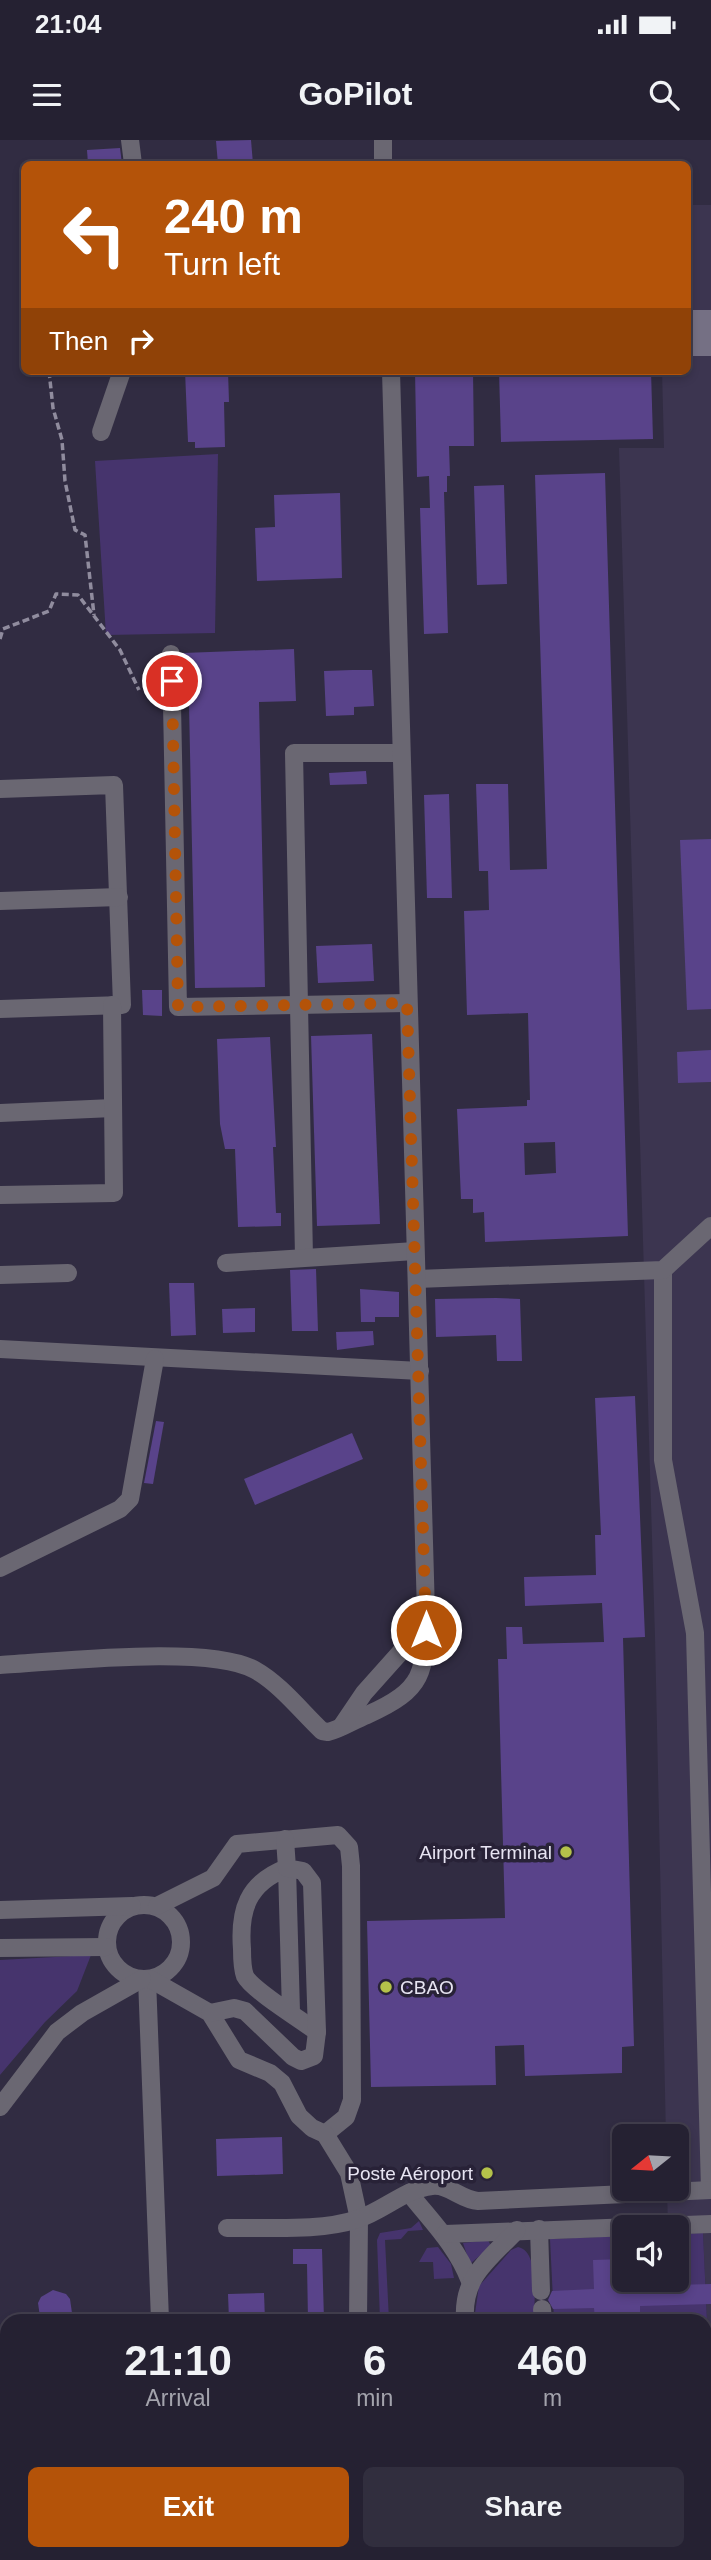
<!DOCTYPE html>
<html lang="en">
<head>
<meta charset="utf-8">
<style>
  body { margin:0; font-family:Helvetica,sans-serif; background:#312e3e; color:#f1f3f6; height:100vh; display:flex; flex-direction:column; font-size:26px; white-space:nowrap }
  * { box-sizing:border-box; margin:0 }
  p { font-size:23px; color:#a3a3ac }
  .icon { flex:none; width:38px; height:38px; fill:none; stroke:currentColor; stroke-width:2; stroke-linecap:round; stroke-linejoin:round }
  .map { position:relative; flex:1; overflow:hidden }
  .sheet { position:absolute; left:0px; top:2174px; width:712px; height:247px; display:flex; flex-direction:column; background:#252132; border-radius:21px 21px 0 0; box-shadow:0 4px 10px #0003,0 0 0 2px #423e4d }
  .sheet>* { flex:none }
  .guide { position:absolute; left:21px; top:21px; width:670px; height:214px; border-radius:10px; box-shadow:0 4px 10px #0003,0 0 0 2px #423e4d; background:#b45309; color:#fff; overflow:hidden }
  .needle { width:46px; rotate:252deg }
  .tools { position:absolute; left:612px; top:1984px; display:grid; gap:14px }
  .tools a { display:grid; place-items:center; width:77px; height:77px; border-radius:10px; background:#252132; box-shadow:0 4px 10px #0003,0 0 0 2px #423e4d; font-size:35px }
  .pin { position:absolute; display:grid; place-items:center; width:60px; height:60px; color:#fff; margin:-30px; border:4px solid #fff; border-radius:50%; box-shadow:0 2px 7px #0007 }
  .me { position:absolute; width:77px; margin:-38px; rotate:0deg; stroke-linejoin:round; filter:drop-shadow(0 0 5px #0008) }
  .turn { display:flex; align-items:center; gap:24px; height:147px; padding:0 28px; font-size:32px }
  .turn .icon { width:91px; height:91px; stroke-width:2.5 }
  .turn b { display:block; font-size:49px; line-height:60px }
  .then { display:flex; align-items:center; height:66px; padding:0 28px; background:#0003; gap:14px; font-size:26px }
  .eta { display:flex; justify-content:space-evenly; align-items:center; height:119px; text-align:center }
  .eta b { font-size:42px; font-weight:800; line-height:49px }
  .button { display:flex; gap:14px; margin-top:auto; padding:14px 28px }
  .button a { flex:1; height:80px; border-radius:10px; background:#b45309; color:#fff; font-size:28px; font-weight:800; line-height:80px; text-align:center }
  .button a+a { background:#312e3e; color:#f1f3f6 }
  .status { display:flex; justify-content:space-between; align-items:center; height:49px; padding:0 35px; background:#252132; direction:ltr }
  .status svg { height:19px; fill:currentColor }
  header { display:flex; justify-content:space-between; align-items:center; height:91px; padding:0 28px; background:#252132; font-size:32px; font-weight:800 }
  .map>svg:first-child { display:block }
  .built { fill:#3c3550 }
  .green { fill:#46346d }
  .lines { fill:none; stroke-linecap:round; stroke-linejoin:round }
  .taxiway { stroke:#757084; stroke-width:46 }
  .building { fill:#59438a; fill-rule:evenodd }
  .path { stroke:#908c9e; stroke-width:3.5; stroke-dasharray:7 3.5; stroke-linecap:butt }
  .minor { stroke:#6a6772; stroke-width:18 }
  .route { stroke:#b45309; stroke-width:12; stroke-dasharray:0 21.6 }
  .poi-dot { fill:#b4c24a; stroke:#282237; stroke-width:2.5 }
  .labels { text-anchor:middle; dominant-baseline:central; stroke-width:7; stroke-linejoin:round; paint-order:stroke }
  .poi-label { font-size:19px; fill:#e7e4f2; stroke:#282237; text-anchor:end }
</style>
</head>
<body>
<div class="status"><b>21:04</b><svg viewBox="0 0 49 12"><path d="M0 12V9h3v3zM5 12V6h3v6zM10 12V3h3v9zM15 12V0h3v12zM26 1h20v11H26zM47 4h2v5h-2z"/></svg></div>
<header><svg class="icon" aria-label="menu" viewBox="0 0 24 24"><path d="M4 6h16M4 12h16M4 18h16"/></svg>GoPilot<svg class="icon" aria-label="search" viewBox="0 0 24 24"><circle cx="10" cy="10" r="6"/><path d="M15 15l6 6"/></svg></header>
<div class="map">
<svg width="711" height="2420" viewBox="0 0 711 2420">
  <rect width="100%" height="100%" fill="#312c42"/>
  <g class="built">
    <polygon points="688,65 711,65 711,2376 705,2381 705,2292 709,2292 710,2247 703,2093 668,2088 667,2049 677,2049 677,1997 666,1997 655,1497 619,308 664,308 662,231 688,231"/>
    <polygon points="467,2413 672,2413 666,2420 467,2420"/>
  </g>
  <g class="green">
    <polygon points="218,314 215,493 106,495 95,321"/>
    <polygon points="91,1815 77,1851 45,1882 0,1935 0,1820"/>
    <polygon points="419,2081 423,2090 408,2091 401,2099 385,2100 389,2180 380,2180 377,2100 380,2093 411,2088"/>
    <polygon points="703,2093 710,2247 705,2247 705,2180 554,2180 550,2099 625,2096 625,2140 677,2140 677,2094"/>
    <polygon points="488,2100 491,2106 470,2124 463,2103"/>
    <polygon points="438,2107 451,2124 454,2138 434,2139 433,2122 419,2122 427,2108"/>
    <path d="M518,2107C540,2111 534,2161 534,2180H474L479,2146L511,2110Z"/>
  </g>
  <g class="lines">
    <g class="taxiway">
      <polyline points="688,193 711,193"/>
      <polyline points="705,2366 711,2361"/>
      <polyline points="649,2420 656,2413"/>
    </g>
  </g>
  <g class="building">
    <polygon points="251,0 253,24 218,24 216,1"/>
    <polygon points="120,8 122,24 88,24 87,10"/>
    <polygon points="185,231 228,231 229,262 224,262 225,307 195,308 195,302 188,302"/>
    <polygon points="415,231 473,231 474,306 449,306 450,336 447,336 447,352 444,352 448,493 424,494 420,368 430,368 429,336 417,337"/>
    <polygon points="499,231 651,231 653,299 501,302"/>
    <path d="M605,333L628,1096L485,1102L484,1072L473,1073V1059H461L457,969L527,966V960H530L528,873L467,875L464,771L489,770L488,731H479L476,644H508L510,730L547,729L535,335ZM555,1002L556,1033L525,1035L524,1003Z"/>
    <polygon points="504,345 507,444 477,445 474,346"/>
    <polygon points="340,353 342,438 257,441 255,388 275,387 274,355"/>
    <polygon points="294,509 296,561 259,562 265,847 195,848 189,565 184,565 183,513"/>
    <polygon points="352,530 372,530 374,566 354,567 354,575 326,576 324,531"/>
    <polygon points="366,631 367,644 330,645 329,633"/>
    <polygon points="449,654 452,758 427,758 424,655"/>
    <polygon points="711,699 711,869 687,870 680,700"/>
    <polygon points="372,804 374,841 318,843 316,806"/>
    <polygon points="142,850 162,850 162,876 143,875"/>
    <polygon points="372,894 380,1084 317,1086 311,896"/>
    <polygon points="270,897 276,1007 273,1007 276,1073 281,1073 281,1086 238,1087 235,1009 225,1009 220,984 217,899"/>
    <polygon points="711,910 711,942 678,943 677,912"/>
    <polygon points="316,1129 318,1191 292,1191 290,1130"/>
    <polygon points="169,1143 194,1143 196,1195 171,1196"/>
    <polygon points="360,1149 399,1152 399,1177 375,1177 375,1182 361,1182"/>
    <polygon points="496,1158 520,1159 522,1221 497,1221 496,1195 436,1197 435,1159"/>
    <polygon points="255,1168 255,1192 223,1193 222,1169"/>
    <polygon points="373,1191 374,1205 337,1210 336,1192"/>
    <polygon points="635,1256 645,1497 623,1498 634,1906 622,1907 622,1933 525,1936 524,1905 495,1906 496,1945 371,1947 367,1781 505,1778 498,1519 507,1519 506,1487 522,1487 523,1504 604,1502 602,1463 525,1466 524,1437 596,1435 595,1395 601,1395 595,1258"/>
    <polygon points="156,1281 164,1282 153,1344 144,1343"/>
    <polygon points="352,1293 363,1319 255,1365 244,1339"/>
    <polygon points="282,1997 283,2034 217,2036 216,1999"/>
    <polygon points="293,2109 322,2109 324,2180 308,2180 307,2124 293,2124"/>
    <polygon points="625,2119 625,2140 639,2140 639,2146 711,2144 711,2164 640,2166 640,2180 595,2180 594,2168 553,2169 548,2160 552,2151 594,2149 593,2120"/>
    <polygon points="53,2150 66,2154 70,2159 72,2173 69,2180 43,2180 40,2177 38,2163 41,2157"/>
    <polygon points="264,2153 265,2180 229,2180 228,2154"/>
  </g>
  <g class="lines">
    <g class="path">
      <polyline points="49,231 53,268 62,300 65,341 75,390 85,395 94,475"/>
      <polyline points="0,499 3,489 49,471 56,454 78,455 120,510 139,550"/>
    </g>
    <g class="minor">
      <polyline points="130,0 133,24"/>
      <polyline points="383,0 383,24"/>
      <polyline points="101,292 122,231"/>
      <polyline points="171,514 178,867 407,863"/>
      <polyline points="0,649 114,645 122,865 0,869"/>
      <polyline points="0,761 119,757"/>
      <polyline points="0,973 113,968"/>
      <polyline points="0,1055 114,1053 112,865"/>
      <polyline points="304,1117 294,613 400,613"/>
      <polyline points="226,1123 415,1111"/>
      <polyline points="663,1130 663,1320 695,1493 710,2050"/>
      <polyline points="0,1135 68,1133"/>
      <polyline points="417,1139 663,1130 711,1086"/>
      <polyline points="0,1209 420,1231"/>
      <polyline points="0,1428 120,1369 130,1359 155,1219"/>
      <path d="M0,1525C57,1522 210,1504 255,1530C280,1544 301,1571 322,1591L328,1592C341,1589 354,1580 367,1575C425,1549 425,1533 426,1473L391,231"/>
      <polyline points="341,1587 364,1553 414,1497 423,1479"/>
      <circle cx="144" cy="1802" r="37"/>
      <polyline points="157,1766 213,1738 237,1704 338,1695 349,1707 351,1726 352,1960 346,1977 325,1994"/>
      <polyline points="0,1770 132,1766"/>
      <polyline points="0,1808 106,1807"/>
      <polyline points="147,1839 160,2180"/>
      <polyline points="150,1839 210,1873 239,1920 270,1933 282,1943 299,1976 312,1988 325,1994 349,2033 359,2079 358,2180"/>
      <path d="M291,1872L287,1728C247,1743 239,1771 242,1809C242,1818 242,1828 245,1836C252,1850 303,1881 317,1892"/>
      <polyline points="210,1873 234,1868 245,1871 293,1917 301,1921 314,1916 317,1892 312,1743 303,1731 287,1728 285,1699"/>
      <polyline points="0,1967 57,1892 82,1873 142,1839"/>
      <path d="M409,2053C432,2082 456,2105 470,2141"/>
      <path d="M227,2088C269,2087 318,2092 358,2079C383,2071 405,2049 432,2046C449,2044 461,2060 478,2061L711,2050"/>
      <polyline points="539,2089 541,2151"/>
      <polyline points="445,2094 711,2084"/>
      <polyline points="542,2169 543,2180"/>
      <path d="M465,2180C462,2136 489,2120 517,2090"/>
      <polyline points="705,2271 711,2271"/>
      <polyline points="167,2413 168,2420"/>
      <polyline points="359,2413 359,2420"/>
    </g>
  </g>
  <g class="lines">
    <polyline class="route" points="172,541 178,867 407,863 426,1490"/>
  </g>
  <g class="poi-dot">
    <circle cx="566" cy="1712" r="7"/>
    <circle cx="386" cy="1847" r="7"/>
    <circle cx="487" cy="2033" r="7"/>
  </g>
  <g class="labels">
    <g class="poi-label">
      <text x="552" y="1712">Airport Terminal</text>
      <text x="400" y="1847" text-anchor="start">CBAO</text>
      <text x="473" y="2033">Poste Aéroport</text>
    </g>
  </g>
</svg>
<div class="tools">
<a><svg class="needle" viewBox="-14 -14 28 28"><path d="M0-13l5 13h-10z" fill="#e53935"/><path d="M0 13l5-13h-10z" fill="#a3a3ac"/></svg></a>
<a><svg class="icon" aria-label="sound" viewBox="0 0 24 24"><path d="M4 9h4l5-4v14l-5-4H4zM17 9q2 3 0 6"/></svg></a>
</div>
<div class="pin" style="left:172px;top:541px;background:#d93025"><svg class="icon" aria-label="arrive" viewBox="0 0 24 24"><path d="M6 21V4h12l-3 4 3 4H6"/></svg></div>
<svg class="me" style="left:426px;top:1490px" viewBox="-20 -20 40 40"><circle r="17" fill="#b45309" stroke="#fff" stroke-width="3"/><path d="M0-11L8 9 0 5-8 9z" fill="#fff"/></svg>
<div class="guide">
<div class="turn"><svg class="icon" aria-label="left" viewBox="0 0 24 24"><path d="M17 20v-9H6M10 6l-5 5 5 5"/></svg><div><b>240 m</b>Turn left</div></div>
<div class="then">Then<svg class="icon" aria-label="right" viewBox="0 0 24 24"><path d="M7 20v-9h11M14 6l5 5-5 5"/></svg></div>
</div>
<section class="sheet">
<div class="eta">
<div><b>21:10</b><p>Arrival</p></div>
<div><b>6</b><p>min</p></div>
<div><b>460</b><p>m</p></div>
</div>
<div class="button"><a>Exit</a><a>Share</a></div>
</section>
</div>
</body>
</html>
